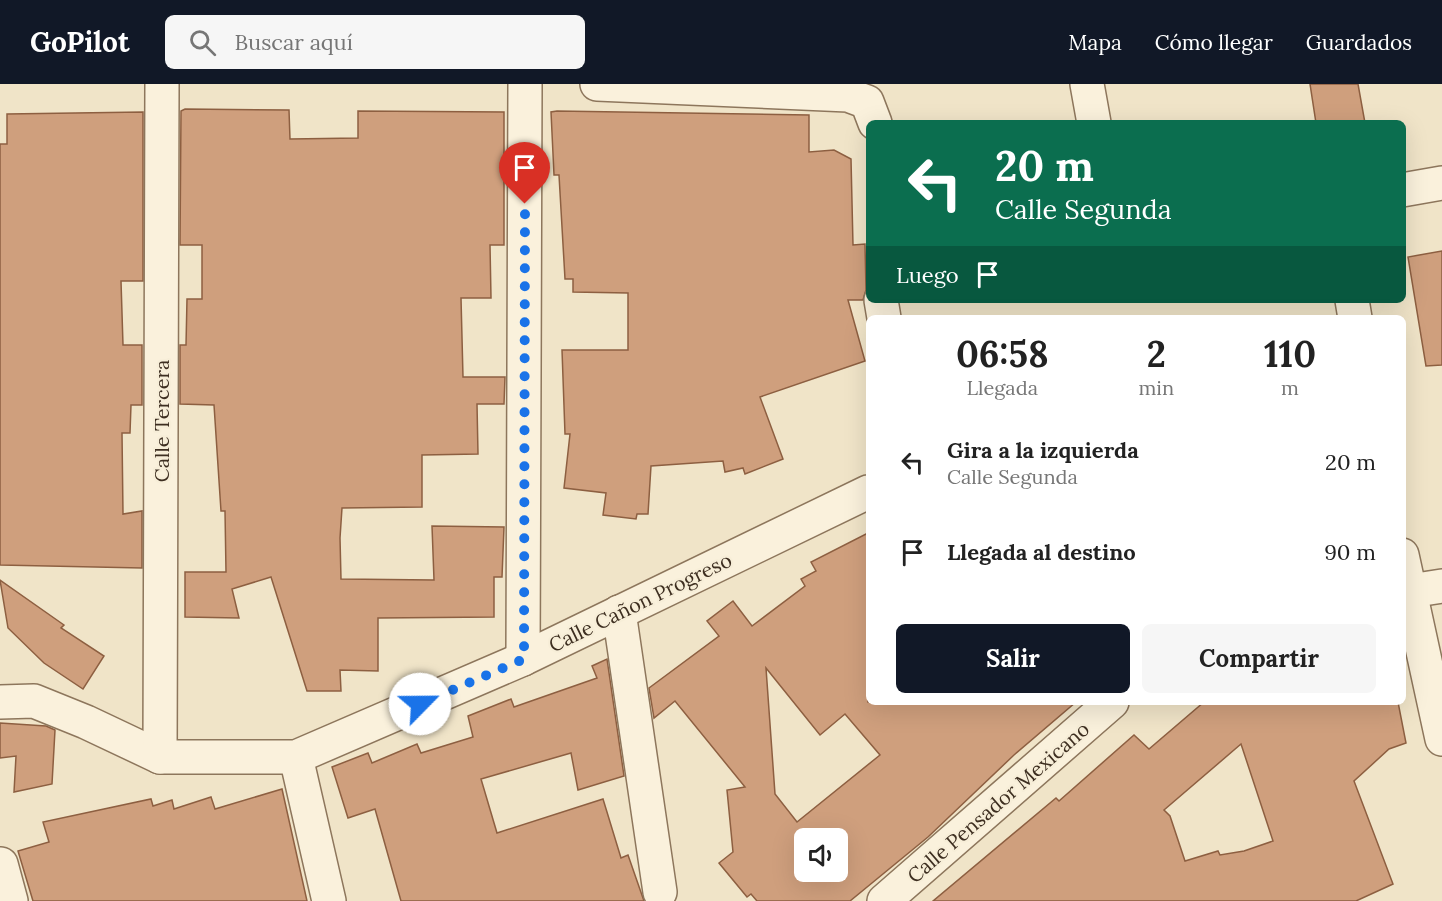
<!DOCTYPE html>
<html lang="es">
<head>
<meta charset="utf-8">
<style>
  body { margin:0; font-family:Lora,serif; background:#f6f6f6; color:#222; height:100vh; display:flex; flex-direction:column; font-size:22px; white-space:nowrap }
  * { box-sizing:border-box; margin:0 }
  p { font-size:20px; color:#767676 }
  .icon { flex:none; width:33px; height:33px; fill:none; stroke:currentColor; stroke-width:2; stroke-linecap:round; stroke-linejoin:round }
  .map { position:relative; flex:1; overflow:hidden }
  .details { position:absolute; left:866px; top:231px; width:540px; height:390px; display:flex; flex-direction:column; background:#fff; border-radius:9px; box-shadow:0 6px 24px #0002 }
  .details>* { flex:none }
  .top-card { position:absolute; left:866px; top:36px; width:540px; height:183px; border-radius:9px; box-shadow:0 6px 24px #0002; background:#0b6e4f; color:#fff; overflow:hidden }
  .tools { position:absolute; left:794px; top:744px; display:grid; gap:12px }
  .tools a { display:grid; place-items:center; width:54px; height:54px; border-radius:9px; background:#fff; box-shadow:0 6px 24px #0002; font-size:30px }
  .pin { position:absolute; display:grid; place-items:center; width:51px; height:51px; color:#fff; margin:-62px -26px; border-radius:50% 50% 50% 0; rotate:-45deg; box-shadow:0 0 6px #0007 }
  .pin .icon { rotate:45deg }
  .me { position:absolute; width:66px; margin:-33px; rotate:67deg; stroke-linejoin:round; filter:drop-shadow(0 0 4px #0008) }
  .turn { display:flex; align-items:center; gap:21px; height:126px; padding:0 30px; font-size:27px }
  .turn .icon { width:78px; height:78px; stroke-width:2.5 }
  .turn b { display:block; font-size:42px; line-height:51px }
  .then { display:flex; align-items:center; height:57px; padding:0 30px; background:#0003; gap:12px; font-size:22px }
  .eta { display:flex; justify-content:space-evenly; align-items:center; height:102px; text-align:center }
  .eta b { font-size:36px; font-weight:800; line-height:42px }
  .cta { display:flex; gap:12px; margin-top:auto; padding:12px 30px }
  .cta a { flex:1; height:69px; border-radius:9px; background:#111827; color:#fff; font-size:24px; font-weight:800; line-height:69px; text-align:center }
  .cta a+a { background:#f6f6f6; color:#222 }
  ul { padding:0; list-style:none }
  li { display:flex; align-items:center; gap:18px; height:90px; padding:0 30px }
  li div { flex:1 }
  li b { display:block; font-size:22px }
  li em { font-style:normal }
  header { display:flex; align-items:center; gap:36px; box-sizing:border-box; height:84px; padding:0 30px; background:#111827; color:#fff }
  header strong { font-size:28px }
  nav { display:flex; gap:33px; margin-inline-start:auto; font-size:21px }
  .search { width:420px; height:54px; background:#f6f6f6; display:flex; align-items:center; gap:15px; box-sizing:border-box; padding:0 21px; border-radius:9px; color:#767676; font-size:22px }
  .map>svg:first-child { display:block }
  .building { fill:#cf9f7d; stroke:#8d5f41; stroke-width:1.5; fill-rule:evenodd }
  .lines { fill:none; stroke-linecap:round; stroke-linejoin:round }
  .minor-casing { stroke:#8d765c; stroke-width:36 }
  .minor { stroke:#faf1dc; stroke-width:33 }
  .route { stroke:#1a73e8; stroke-width:10; stroke-dasharray:0 18 }
  .labels { text-anchor:middle; dominant-baseline:central; stroke-width:4.5; stroke-linejoin:round; paint-order:stroke }
  .street-label { font-size:20px; fill:#3d2e20; stroke:#f7eed8 }
</style>
</head>
<body>
<header>
<strong>GoPilot</strong>
<div class="search"><svg class="icon" aria-label="search" viewBox="0 0 24 24"><circle cx="10" cy="10" r="6"/><path d="M15 15l6 6"/></svg>Buscar aquí</div>
<nav><a>Mapa</a><a>Cómo llegar</a><a>Guardados</a></nav>
</header>
<div class="map">
<svg width="1442" height="817" viewBox="0 0 1442 817">
  <rect width="100%" height="100%" fill="#f0e4c8"/>
  <g class="building">
    <polygon points="1310,0 1358,0 1365,39 1316,39"/>
    <polygon points="185,25 289,26 290,55 358,54 358,27 504,28 504,161 490,161 491,214 461,214 463,293 505,293 504,320 477,320 478,370 422,371 422,423 342,424 340,454 341,495 434,496 432,442 504,443 502,493 494,493 494,533 378,534 378,587 340,586 341,607 307,607 271,493 232,505 239,534 185,533 185,488 226,488 225,427 221,427 214,321 180,320 180,261 186,261 187,215 202,215 202,161 180,161 181,27"/>
    <polygon points="557,27 809,31 809,68 834,66 851,75 853,161 865,160 866,206 863,216 848,216 865,277 760,313 783,375 745,390 743,384 725,388 723,377 651,382 648,430 637,430 636,435 603,431 606,409 564,404 570,350 565,350 562,266 628,266 628,209 573,208 573,195 565,195 559,91 554,91 551,28"/>
    <polygon points="143,28 143,197 121,197 123,261 142,261 142,321 131,321 130,349 122,349 123,430 142,427 142,484 0,481 0,60 7,60 7,30"/>
    <polygon points="1442,167 1442,281 1426,282 1408,173"/>
    <path d="M868,449V618H1076L1014,671L928,753L850,817H757L751,810L747,813L719,779L733,768L727,706L745,703L675,617L654,634L649,604L719,552L707,537L733,517L752,542L805,502L801,495L816,487L811,478ZM766,584L820,651L845,630L880,671L797,738L775,710ZM804,754H837V788H804Z"/>
    <polygon points="0,496 64,541 61,544 104,572 83,605 44,579 8,544"/>
    <polygon points="607,575 624,692 578,706 571,669 481,695 497,749 603,715 621,774 628,771 644,817 401,817 375,725 348,734 332,683 368,669 372,679 417,660 421,669 473,653 468,632 511,615 514,623 597,594 592,582"/>
    <path d="M1204,618H1398L1406,659L1389,665L1354,697L1393,800L1356,817H933L1056,714L1059,717L1134,651L1149,665ZM1241,660L1273,757L1244,767L1220,771L1218,767L1185,777L1170,732L1164,726Z"/>
    <polygon points="0,639 46,642 55,646 52,700 14,708 16,672 0,674"/>
    <polygon points="282,705 307,817 33,817 18,767 49,758 43,738 151,715 153,722 172,716 174,725 211,713 215,725"/>
  </g>
  <g class="lines">
    <g class="minor-casing">
      <g id="minor">
        <polyline points="597,0 848,11 867,18 875,39"/>
        <polyline points="1087,0 1094,39"/>
        <polyline points="1402,106 1442,99"/>
        <polyline points="881,216 884,234"/>
        <polyline points="1352,216 1355,234"/>
        <polyline points="1402,471 1442,655"/>
        <polyline points="1410,507 1442,502"/>
        <polyline points="619,528 660,808"/>
        <polyline points="523,575 525,0"/>
        <polyline points="0,618 34,617 86,638 160,673 296,673 523,575 868,408"/>
        <polyline points="160,673 162,0"/>
        <polyline points="296,673 329,817"/>
        <polyline points="1,780 11,817"/>
        <polyline points="884,817 1112,618"/>
      </g>
    </g>
    <use href="#minor" class="minor"/>
  </g>
  <g class="lines">
    <polyline class="route" points="420,620 524,575 525,120"/>
  </g>
  <g class="labels">
    <g class="street-label">
      <text transform="translate(161 337) rotate(-90)">Calle Tercera</text>
      <text transform="translate(640 518) rotate(-26)">Calle Cañon Progreso</text>
      <text transform="translate(998 718) rotate(-41)">Calle Pensador Mexicano</text>
    </g>
  </g>
</svg>
<div class="tools">
<a><svg class="icon" aria-label="sound" viewBox="0 0 24 24"><path d="M4 9h4l5-4v14l-5-4H4zM17 9q2 3 0 6"/></svg></a>
</div>
<div class="pin" style="left:525px;top:120px;background:#d93025"><svg class="icon" aria-label="arrive" viewBox="0 0 24 24"><path d="M6 21V4h12l-3 4 3 4H6"/></svg></div>
<svg class="me" style="left:420px;top:620px" viewBox="-20 -20 40 40"><circle r="19" fill="#fff"/><path d="M0-13L10 11 0 6-10 11z" fill="#1a73e8"/></svg>
<div class="top-card">
<div class="turn"><svg class="icon" aria-label="left" viewBox="0 0 24 24"><path d="M17 20v-9H6M10 6l-5 5 5 5"/></svg><div><b>20 m</b>Calle Segunda</div></div>
<div class="then">Luego<svg class="icon" aria-label="arrive" viewBox="0 0 24 24"><path d="M6 21V4h12l-3 4 3 4H6"/></svg></div>
</div>
<section class="details">
<div class="eta">
<div><b>06:58</b><p>Llegada</p></div>
<div><b>2</b><p>min</p></div>
<div><b>110</b><p>m</p></div>
</div>
<ul>
<li><svg class="icon" aria-label="left" viewBox="0 0 24 24"><path d="M17 20v-9H6M10 6l-5 5 5 5"/></svg><div><b>Gira a la izquierda</b><p>Calle Segunda</p></div><em>20 m</em></li>
<li><svg class="icon" aria-label="arrive" viewBox="0 0 24 24"><path d="M6 21V4h12l-3 4 3 4H6"/></svg><div><b>Llegada al destino</b></div><em>90 m</em></li>
</ul>
<div class="cta"><a>Salir</a><a>Compartir</a></div>
</section>
</div>
</body>
</html>
